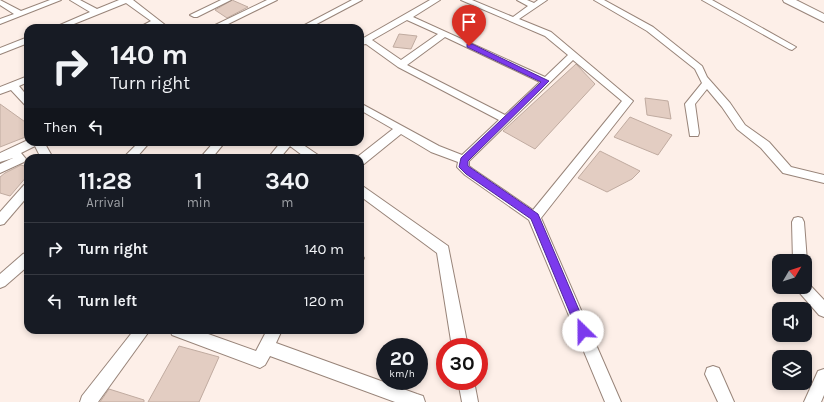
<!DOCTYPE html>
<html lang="en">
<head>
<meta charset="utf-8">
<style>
  body { margin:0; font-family:Karla,sans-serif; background:#242831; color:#f1f3f6; height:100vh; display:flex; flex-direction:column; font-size:15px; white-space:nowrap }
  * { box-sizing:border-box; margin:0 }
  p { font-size:13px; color:#9ea1a6 }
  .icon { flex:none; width:22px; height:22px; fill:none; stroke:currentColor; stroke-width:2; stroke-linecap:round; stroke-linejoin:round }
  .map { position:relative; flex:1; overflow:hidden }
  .drawer { position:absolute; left:24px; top:154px; width:340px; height:180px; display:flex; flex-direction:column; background:#171b24; border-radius:12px; box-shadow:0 2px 6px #0003 }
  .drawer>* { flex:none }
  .banner { position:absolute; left:24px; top:24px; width:340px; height:122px; border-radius:12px; box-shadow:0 2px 6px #0003; background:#171b24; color:#f1f3f6; overflow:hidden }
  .needle { width:26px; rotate:51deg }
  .buttons { position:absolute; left:772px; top:254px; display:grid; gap:8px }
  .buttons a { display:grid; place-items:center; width:40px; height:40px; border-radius:8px; background:#171b24; box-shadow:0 2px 6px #0003; font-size:20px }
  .speed { position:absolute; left:376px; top:338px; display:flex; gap:8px; font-size:20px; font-weight:700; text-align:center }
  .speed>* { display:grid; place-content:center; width:52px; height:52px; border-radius:50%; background:#171b24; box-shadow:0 2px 6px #0003; line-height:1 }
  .speed small { font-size:10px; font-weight:400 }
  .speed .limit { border:6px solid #d22; background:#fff; color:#111 }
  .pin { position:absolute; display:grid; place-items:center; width:34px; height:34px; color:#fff; margin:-41px -17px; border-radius:50% 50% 50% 0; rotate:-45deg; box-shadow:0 0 4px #0007 }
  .pin .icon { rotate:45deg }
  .me { position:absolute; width:44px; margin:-22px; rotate:337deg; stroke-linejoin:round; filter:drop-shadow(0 0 3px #0008) }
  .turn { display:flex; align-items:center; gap:14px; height:84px; padding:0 20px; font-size:18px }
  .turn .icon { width:52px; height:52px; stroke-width:2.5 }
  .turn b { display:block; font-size:28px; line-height:34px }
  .then { display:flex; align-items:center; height:38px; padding:0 20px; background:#0003; gap:8px; font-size:15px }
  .eta { display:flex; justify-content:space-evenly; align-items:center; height:68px; text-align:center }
  .eta b { font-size:24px; font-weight:700; line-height:28px }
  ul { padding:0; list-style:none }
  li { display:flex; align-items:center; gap:12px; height:52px; padding:0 20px; border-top:1px solid #363941 }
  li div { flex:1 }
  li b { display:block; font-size:15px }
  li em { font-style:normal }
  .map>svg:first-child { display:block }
  .building { fill:#e3cdc2; stroke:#c0aba0 }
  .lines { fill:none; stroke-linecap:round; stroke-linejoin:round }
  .lane-casing { stroke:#988479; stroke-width:2 }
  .street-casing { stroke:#988479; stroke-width:2 }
  .secondary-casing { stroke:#988479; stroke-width:2 }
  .lane { fill:#fff; fill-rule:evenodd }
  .street { fill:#fff; fill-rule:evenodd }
  .secondary { fill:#fff; fill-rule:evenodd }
  .route { fill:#7c3aed; stroke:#51269a }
</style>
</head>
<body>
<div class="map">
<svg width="824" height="402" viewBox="0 0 824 402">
  <rect width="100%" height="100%" fill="#fdefe8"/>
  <g class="building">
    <polygon points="232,0 248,7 227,18 215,10"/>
    <polygon points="399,34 417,36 411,49 393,47"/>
    <polygon points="576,64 595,84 535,149 503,131"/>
    <polygon points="645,98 668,101 671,119 647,115"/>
    <polygon points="0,104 28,124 28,136 0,147"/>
    <polygon points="630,117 672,135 658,155 614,137"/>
    <polygon points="600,151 640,171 632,179 607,192 578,178"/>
    <polygon points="21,165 28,167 28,175 10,196 0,193 0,177 5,173"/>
    <polygon points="179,346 219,357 199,402 148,402"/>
    <polygon points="109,389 144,400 144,402 100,402"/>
  </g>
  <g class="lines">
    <g class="lane-casing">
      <polygon id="lane" points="360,254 362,255 364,258 363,260 360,260"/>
    </g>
    <g class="street-casing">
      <g id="street">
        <polygon points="0,0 21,11 50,0 61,0 0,24 0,19 14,14 0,5"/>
        <polygon points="70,0 80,0 97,9 119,0 133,0 169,28 160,28 156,25 149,28 138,28 151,21 126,3 64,28 53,28 90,12"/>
        <polygon points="221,0 231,0 197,17 194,17 190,15"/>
        <polygon points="267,0 277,0 220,28 209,28"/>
        <polygon points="352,0 362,0 309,28 299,28"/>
        <path d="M430,0H440L413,17L545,77L568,55L545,36L461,0H472L513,17L528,6L517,0H527L534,3L538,0H547L519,19L551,32L633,101L541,218L621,402H605L529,220L465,175L457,167L458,162L431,152L401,134L364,164L360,165V158H356L393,129L360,110V103L439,146L462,155L499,120L398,67L366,44L360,45V40ZM407,20L438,34L401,60L372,40ZM445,37L540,82L505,115L407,65ZM573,60L622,101L533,210L473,169L469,166V161Z"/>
        <polygon points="594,0 604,0 653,27 702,66 707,77 730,103 745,125 769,142 791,167 824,175 824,183 783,173 761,148 737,129 722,107 707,89 695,104 699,133 698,136 690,136 685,104 702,83 695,69 647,31"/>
        <polygon points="702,0 712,0 796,47 792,50 789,49"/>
        <polygon points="28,37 28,43 0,54 0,48"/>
        <polygon points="28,76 28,82 19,86 28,97 28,106 25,105 11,90 0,94 0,87"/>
        <polygon points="28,140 28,142 44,142 53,158 41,158 35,146 21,153 26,159 24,162 0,173 0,164 13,158 0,162 0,153"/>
        <polygon points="139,142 150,142 136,158 123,158"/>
        <polygon points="214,142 225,142 212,158 200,158"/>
        <polygon points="281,142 299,142 318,155 320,158 306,158 290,146 280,158 268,158"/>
        <polygon points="28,184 28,196 4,224 0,225 0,212 24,185"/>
        <polygon points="360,186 364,187 448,246 468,347 452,347 437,253 360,196"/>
        <polygon points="798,217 802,218 804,222 807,261 805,264 805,261 793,261 792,222 794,218"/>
        <polygon points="28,252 28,266 5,286 0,288 0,274 23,254"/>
        <polygon points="805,282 808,283 824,300 824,317 819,315 798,291 796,287 805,287"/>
        <polygon points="134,330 150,330 98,402 80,402 82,396"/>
        <polygon points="170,330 197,330 256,351 267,330 282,330 276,343 417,394 423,396 425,402 395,402 270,356 265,365 260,368 172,335"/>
        <polygon points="713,366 719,368 734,402 718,402 705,374 707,368"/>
        <polygon points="824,369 824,395 821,402 804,402 818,371"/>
        <polygon points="458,381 474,381 478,402 462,402"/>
      </g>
    </g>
    <g class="secondary-casing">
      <polygon id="secondary" points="783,0 796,0 824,14 824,22 784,2"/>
    </g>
    <use href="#lane" class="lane"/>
    <use href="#street" class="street"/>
    <use href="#secondary" class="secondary"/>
  </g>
  <polygon class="route" points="467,44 472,44 549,81 468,161 468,166 538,214 588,331 587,335 583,336 579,335 531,219 466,174 459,167 461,158 541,82 467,47"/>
</svg>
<div class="buttons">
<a><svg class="needle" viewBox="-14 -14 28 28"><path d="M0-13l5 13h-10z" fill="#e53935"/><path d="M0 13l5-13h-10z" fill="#9ea1a6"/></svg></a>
<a><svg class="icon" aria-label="sound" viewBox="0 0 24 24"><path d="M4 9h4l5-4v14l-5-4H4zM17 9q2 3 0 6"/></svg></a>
<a><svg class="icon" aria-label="layers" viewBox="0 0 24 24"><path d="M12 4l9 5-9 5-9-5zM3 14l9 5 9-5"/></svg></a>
</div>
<div class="speed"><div>20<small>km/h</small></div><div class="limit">30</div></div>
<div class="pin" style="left:469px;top:46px;background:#d93025"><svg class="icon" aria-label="arrive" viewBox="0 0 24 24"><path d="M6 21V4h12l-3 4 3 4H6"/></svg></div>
<svg class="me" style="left:583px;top:331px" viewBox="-20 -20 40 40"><circle r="19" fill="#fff"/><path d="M0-13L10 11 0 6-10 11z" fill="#7c3aed"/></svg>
<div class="banner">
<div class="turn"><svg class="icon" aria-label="right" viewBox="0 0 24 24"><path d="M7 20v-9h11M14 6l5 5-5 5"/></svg><div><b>140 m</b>Turn right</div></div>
<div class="then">Then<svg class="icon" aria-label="left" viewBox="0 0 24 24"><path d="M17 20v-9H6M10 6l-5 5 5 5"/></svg></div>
</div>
<section class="drawer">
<div class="eta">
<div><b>11:28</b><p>Arrival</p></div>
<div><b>1</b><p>min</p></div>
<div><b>340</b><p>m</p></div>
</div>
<ul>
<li><svg class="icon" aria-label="right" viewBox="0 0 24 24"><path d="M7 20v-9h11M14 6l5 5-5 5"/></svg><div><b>Turn right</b></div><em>140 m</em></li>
<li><svg class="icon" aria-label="left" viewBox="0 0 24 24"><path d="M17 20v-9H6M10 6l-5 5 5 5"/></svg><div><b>Turn left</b></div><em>120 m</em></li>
</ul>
</section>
</div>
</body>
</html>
